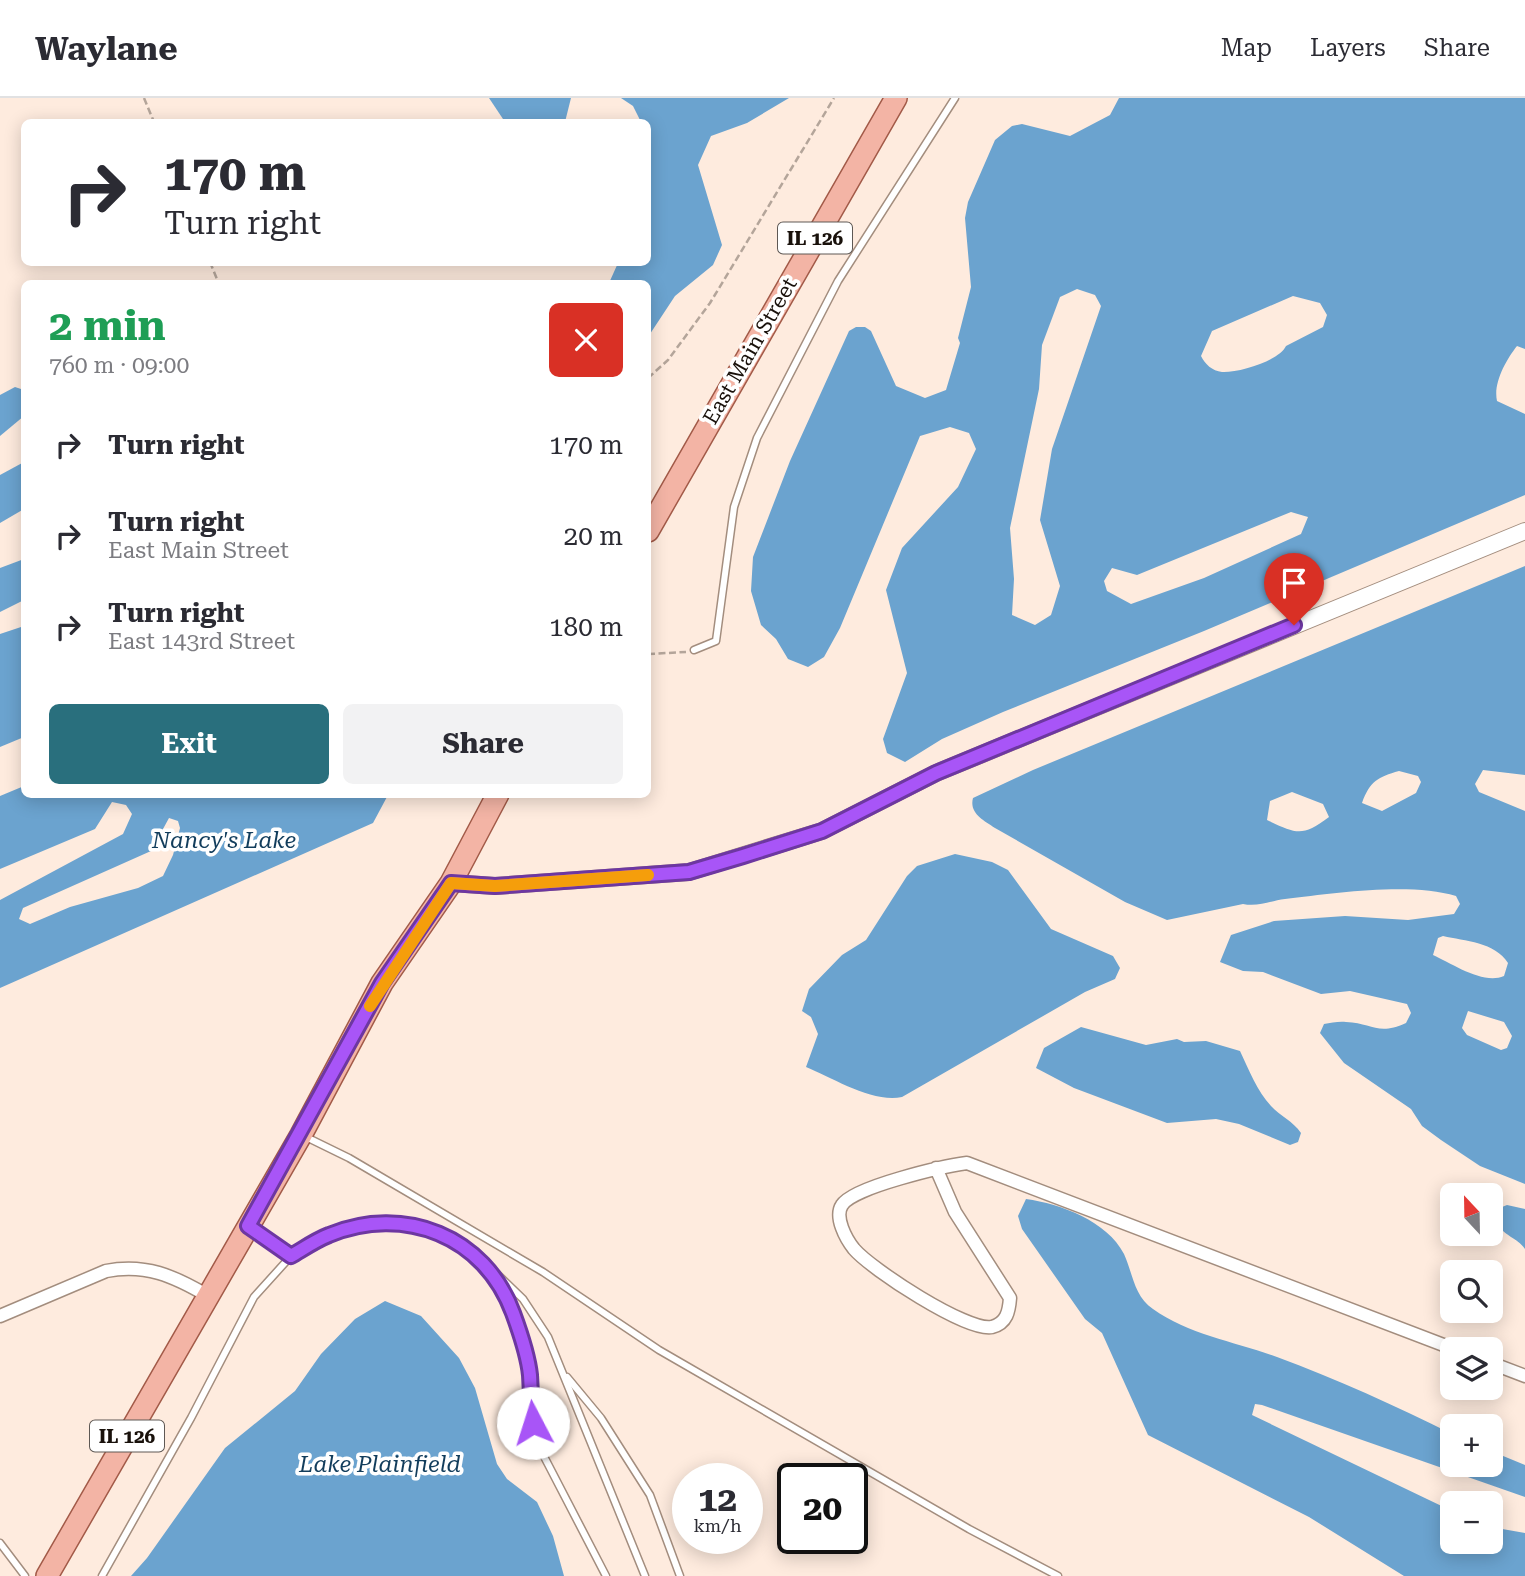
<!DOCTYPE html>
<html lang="en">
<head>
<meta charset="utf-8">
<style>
  body { margin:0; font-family:"Roboto Serif",serif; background:#f2f2f3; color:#2b2b33; height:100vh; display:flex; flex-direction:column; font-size:26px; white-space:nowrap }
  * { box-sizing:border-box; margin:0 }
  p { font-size:23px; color:#7c7c81 }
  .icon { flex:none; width:38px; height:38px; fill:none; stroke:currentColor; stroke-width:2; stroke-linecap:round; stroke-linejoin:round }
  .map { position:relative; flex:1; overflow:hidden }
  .panel { position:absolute; left:21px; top:182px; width:630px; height:518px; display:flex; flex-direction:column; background:#fff; border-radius:10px; box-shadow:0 4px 18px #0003 }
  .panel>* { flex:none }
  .banner { position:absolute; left:21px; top:21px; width:630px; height:147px; border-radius:10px; box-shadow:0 4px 18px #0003; background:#fff; color:#2b2b33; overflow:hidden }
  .needle { width:46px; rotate:338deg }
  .tools { position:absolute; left:1440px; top:1085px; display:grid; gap:14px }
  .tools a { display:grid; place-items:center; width:63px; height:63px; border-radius:10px; background:#fff; box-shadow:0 4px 18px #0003; font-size:35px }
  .speed { position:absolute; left:672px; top:1365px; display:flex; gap:14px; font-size:35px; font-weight:700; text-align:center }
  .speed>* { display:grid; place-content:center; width:91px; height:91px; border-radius:50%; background:#fff; box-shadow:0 4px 18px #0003; line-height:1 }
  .speed small { font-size:18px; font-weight:400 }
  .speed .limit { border:4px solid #111; border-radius:10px; background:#fff; color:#111 }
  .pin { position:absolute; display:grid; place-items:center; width:60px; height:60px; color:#fff; margin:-72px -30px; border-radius:50% 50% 50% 0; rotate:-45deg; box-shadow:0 0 7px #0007 }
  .pin .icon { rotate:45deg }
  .me { position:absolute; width:77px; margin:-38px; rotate:355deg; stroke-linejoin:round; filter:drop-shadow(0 0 5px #0008) }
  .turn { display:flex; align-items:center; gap:24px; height:147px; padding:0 28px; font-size:32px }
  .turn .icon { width:91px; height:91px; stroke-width:2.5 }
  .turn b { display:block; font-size:49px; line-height:60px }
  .round { display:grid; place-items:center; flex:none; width:74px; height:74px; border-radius:10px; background:#f2f2f3 }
  .overview { display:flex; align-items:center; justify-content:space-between; height:119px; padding:0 28px }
  h1 { font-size:42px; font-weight:700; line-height:52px; color:#1e9e55 }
  .cta { display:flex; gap:14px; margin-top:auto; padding:14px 28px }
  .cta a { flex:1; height:80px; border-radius:10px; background:#296f7d; color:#fff; font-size:28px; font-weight:700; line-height:80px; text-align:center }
  .cta a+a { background:#f2f2f3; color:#2b2b33 }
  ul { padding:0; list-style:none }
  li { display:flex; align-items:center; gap:21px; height:91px; padding:0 28px }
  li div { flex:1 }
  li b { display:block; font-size:26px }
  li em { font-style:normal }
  header { display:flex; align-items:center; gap:42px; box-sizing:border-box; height:98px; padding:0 35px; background:#fff; border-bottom:2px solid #e1e1e2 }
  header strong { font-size:33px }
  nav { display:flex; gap:38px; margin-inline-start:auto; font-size:24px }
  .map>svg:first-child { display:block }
  .water { fill:#6ba3cf; fill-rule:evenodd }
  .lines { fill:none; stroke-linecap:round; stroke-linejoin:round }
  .service-casing { stroke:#a38d7e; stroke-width:9 }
  .minor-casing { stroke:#a38d7e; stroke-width:15 }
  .tertiary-casing { stroke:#a38d7e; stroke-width:18 }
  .primary-casing { stroke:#a25a48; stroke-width:24 }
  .path { stroke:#b4a59a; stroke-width:2.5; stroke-dasharray:7 3.5; stroke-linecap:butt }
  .service { stroke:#fff; stroke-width:6 }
  .minor { stroke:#fff; stroke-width:12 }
  .tertiary { stroke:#fff; stroke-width:16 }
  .primary { stroke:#f3b4a5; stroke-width:21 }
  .route-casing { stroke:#6d37a1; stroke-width:18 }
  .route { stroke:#a855f7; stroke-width:12 }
  .slow { stroke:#f59e0b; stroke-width:12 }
  .labels { text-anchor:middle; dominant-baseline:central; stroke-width:7; stroke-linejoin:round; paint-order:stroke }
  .shield { fill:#fff; stroke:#5e5854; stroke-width:2 }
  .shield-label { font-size:19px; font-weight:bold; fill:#19110b }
  .street-label { font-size:21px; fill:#19110b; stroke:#fff }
  .water-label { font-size:23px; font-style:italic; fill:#123d5c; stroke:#fff }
</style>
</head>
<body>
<header>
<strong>Waylane</strong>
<nav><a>Map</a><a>Layers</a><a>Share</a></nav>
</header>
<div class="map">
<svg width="1525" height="1478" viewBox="0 0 1525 1478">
  <rect width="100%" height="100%" fill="#feebde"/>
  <g class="water">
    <polygon points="489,0 571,0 565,24 505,24"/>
    <polygon points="621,0 789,0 747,25 711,38 698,67 722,147 713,167 675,198 648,239 648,186 609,185 618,165 648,164 648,140 651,131 648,123 648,24 641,24 633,8"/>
    <path d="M1119,0H1525V251L1517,248C1506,262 1493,285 1497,303L1525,316V397L1204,533L1003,614L942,641L905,664L887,655L883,641L907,575L886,492L902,450L958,389L976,351L969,335L950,329L920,338L840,530L824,559L808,569L788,561L776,541L761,527L751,493L753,459L790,363L849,233L856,229H865L871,233L896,288L925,300L946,292L960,245L958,240L971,189L965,120L968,104L995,42L1012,28L1022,26L1070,38L1110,17ZM1077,191L1095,197L1101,208L1052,351L1040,422L1060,488L1051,517L1035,527L1012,517L1014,481L1010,430L1039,291L1042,247L1060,199ZM1293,198L1320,205L1327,217L1323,229L1286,248C1279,263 1238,275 1222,274C1212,273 1205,266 1201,258L1212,233ZM1291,414L1308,419L1301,436L1204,480L1131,506L1107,493L1104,483L1112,470L1137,477Z"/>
    <polygon points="15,289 24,292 24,318 0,338 0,297"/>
    <polygon points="24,364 24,411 0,425 0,377"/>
    <polygon points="24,461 24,502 0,514 0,470"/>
    <path d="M1525,468V677L1483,672L1475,686L1479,694L1525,713V1086L1480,1068L1441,1042L1422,1028L1411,1011L1344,965L1320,935L1324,926C1331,925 1339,923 1346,924C1372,925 1378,938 1406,925L1411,915L1407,906L1350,893L1321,896L1263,874L1243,873L1220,864L1231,837L1274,823L1345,818L1408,822L1454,816L1460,806L1456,798C1411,784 1334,795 1285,801C1270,803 1258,809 1243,806L1167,822L1125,804L995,730C983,722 969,715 973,700L1033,672ZM1399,673L1418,678L1421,684L1416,695L1382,713L1362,705C1370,683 1378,679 1399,673ZM1292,694L1323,706L1329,719C1302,739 1297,736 1267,722L1270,703ZM1443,838C1465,843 1495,844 1508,865L1504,878C1483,887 1453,866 1433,857L1438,840ZM1468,913L1504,924L1512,938L1507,950L1501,952L1467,937L1462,930Z"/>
    <polygon points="24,528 24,639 0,649 0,536"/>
    <path d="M24,688V696L388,697L373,725L0,890V802L123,736L132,716L126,707L112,704L95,731L0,771V698ZM169,720L178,723L180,730L173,757L163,778L138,790L70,809L30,826L19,821L23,810L151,753Z"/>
    <path d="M955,756L992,764L1008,772L1051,831L1113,858L1120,870L1115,881L1085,894L902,999C872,1005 833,980 806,969L818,936L811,919L802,913L809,891L842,857L866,842L907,778L917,768Z"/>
    <path d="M1081,929L1146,947L1177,941L1184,944L1206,943L1240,953C1249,972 1257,993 1271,1008C1280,1018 1293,1023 1301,1035L1298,1044L1290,1047L1239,1026L1216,1021L1167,1025L1074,990L1036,970L1044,950Z"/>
    <path d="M1026,1101C1061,1106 1107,1123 1124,1156C1133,1176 1134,1198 1153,1211C1189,1237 1237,1244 1277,1259C1337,1281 1396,1308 1452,1336V1367H1491V1353L1525,1367V1399L1262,1307L1255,1306L1252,1317L1452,1413V1444H1491V1429L1525,1435V1478H1404L1309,1419L1148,1337L1102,1235L1085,1221L1022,1131L1018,1118Z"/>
    <path d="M1507,1107L1525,1111V1151C1517,1139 1503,1138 1497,1125L1502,1109Z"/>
    <polygon points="385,1203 421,1218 459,1260 475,1290 497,1366 507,1381 537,1404 553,1438 564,1478 131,1478 147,1460 225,1350 295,1293 321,1256 355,1221"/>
  </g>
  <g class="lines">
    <g class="service-casing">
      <g id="service">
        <polyline points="694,552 716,543 734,409 757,340 838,183 955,0"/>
        <polyline points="304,1038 349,1060 543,1174 659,1252 969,1431 1058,1478"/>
        <polyline points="253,1131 291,1158"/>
        <polyline points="491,1170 523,1201 548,1239 645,1478"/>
        <polyline points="567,1279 601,1320 650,1397 680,1478"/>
        <polyline points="0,1445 25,1478"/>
        <polyline points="102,1478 191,1320 254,1199 291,1158 328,1137 385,1125 420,1127 449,1139 479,1162 498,1184 513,1214 530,1274 536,1343 606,1478"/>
      </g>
    </g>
    <g class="minor-casing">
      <g id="minor">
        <path d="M936,1070L955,1114L1010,1200C1009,1213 1007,1225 992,1229C967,1234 871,1171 854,1151C846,1141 834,1119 842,1107C853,1089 944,1068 967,1065L1454,1251"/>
        <path d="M0,1218L106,1173C145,1165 174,1178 208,1198"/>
        <polyline points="1491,1265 1525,1278"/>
      </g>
    </g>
    <g class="tertiary-casing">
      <polyline id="tertiary" points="451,785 495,788 689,774 822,733 936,675 1525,433"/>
    </g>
    <g class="primary-casing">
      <g id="primary">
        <polyline points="648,433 896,0"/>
        <polyline points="47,1478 301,1037 382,885 451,785 498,696"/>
      </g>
    </g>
    <g class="path">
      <polyline points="144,0 154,24"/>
      <polyline points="210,164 219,186"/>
      <polyline points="648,280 668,262 710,205 834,0"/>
      <polyline points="648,556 686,554"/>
    </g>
    <use href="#service" class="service"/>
    <use href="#minor" class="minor"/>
    <use href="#tertiary" class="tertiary"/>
    <use href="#primary" class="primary"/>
  </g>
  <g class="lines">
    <g class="route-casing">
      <path id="route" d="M533,1325C531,1309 531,1293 530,1277C528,1257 520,1234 513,1215C485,1138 404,1106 329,1137C316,1142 303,1151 291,1158L248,1128L382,885L451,785L495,788L689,774L743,758L822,733L936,675L1294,527"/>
    </g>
    <use href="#route" class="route"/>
    <polyline class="slow" points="370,908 451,785 495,788 648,777"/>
  </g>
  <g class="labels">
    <g class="shield">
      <rect x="778" y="124.5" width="74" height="31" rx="5"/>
      <rect x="90" y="1322.5" width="74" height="31" rx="5"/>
    </g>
    <g class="shield-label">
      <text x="815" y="140">IL 126</text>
      <text x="127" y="1338">IL 126</text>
    </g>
    <g class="street-label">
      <text transform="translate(750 253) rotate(-60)">East Main Street</text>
    </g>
    <g class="water-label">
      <text x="224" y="742">Nancy's Lake</text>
      <text x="380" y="1366">Lake Plainfield</text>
    </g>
  </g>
</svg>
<div class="tools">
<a><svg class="needle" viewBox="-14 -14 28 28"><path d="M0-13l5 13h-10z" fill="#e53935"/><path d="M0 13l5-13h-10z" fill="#7c7c81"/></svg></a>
<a><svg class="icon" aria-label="search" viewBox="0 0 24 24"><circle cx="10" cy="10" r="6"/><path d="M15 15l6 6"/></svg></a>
<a><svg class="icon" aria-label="layers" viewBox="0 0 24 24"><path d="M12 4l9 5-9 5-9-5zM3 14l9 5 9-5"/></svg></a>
<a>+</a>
<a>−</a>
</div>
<div class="speed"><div>12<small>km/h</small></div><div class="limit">20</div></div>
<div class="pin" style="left:1294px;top:527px;background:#d93025"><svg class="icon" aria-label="arrive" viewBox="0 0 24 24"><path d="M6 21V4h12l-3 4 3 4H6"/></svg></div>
<svg class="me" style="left:533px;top:1325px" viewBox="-20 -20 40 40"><circle r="19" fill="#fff"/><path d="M0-13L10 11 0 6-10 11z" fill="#a855f7"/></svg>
<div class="banner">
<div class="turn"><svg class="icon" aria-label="right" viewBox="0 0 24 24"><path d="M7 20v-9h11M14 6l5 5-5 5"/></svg><div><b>170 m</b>Turn right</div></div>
</div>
<section class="panel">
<div class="overview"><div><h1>2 min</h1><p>760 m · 09:00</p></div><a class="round" style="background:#d93025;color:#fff"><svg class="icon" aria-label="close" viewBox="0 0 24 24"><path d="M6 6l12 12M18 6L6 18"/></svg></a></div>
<ul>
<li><svg class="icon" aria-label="right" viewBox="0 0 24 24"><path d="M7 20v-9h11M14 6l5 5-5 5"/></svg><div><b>Turn right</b></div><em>170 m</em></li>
<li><svg class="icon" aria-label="right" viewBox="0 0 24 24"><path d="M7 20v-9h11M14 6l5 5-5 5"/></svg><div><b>Turn right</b><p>East Main Street</p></div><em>20 m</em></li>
<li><svg class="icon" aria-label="right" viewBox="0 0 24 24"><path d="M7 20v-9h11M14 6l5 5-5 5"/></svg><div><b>Turn right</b><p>East 143rd Street</p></div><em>180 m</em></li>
</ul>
<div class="cta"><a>Exit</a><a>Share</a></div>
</section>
</div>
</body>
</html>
